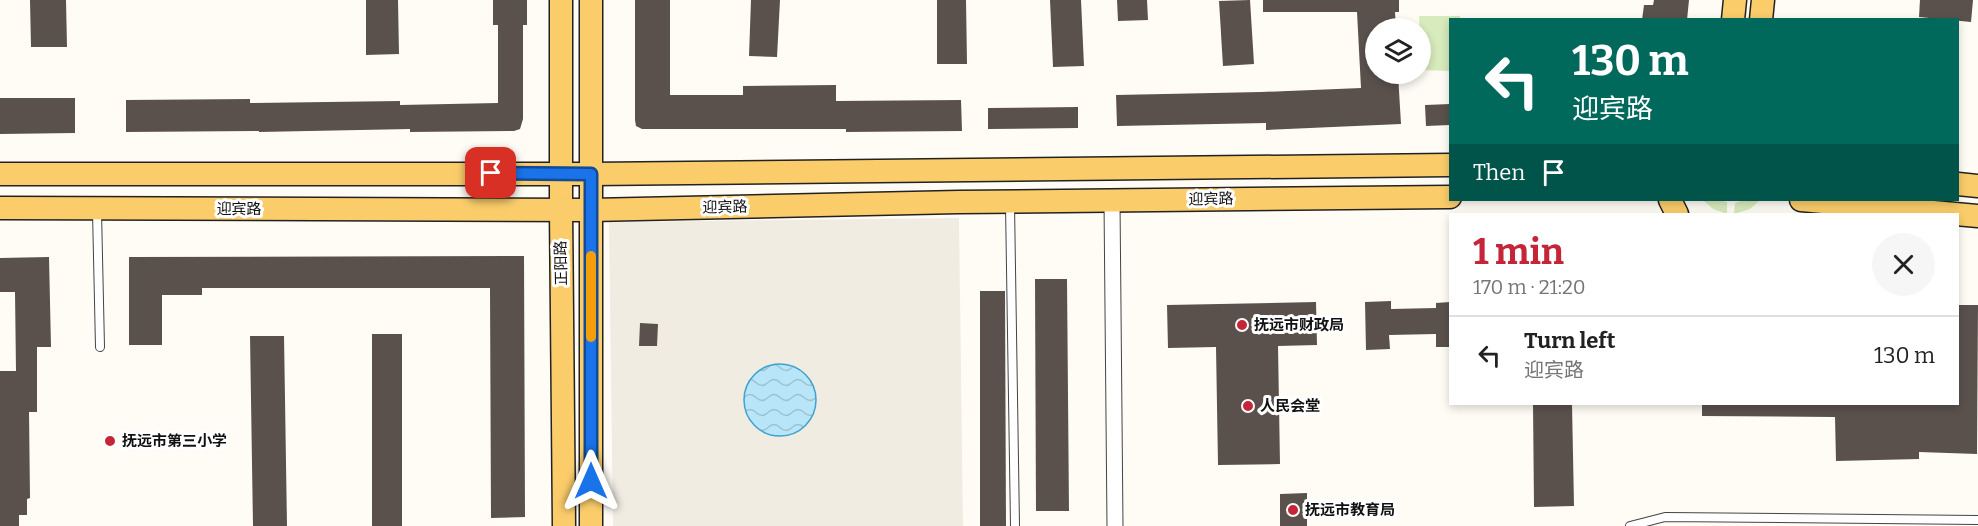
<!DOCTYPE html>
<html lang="en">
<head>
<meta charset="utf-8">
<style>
  body { margin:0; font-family:Bitter,"Noto Sans SC",serif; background:#f6f6f6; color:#222; height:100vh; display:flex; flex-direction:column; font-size:22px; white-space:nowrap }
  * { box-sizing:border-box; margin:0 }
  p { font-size:20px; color:#767676 }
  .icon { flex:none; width:33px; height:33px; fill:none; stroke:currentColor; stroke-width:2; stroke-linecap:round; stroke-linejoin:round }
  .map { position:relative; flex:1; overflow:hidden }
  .side { position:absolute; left:1449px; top:213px; width:510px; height:192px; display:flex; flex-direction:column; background:#fff; border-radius:0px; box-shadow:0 3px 9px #0003 }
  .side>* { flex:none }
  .hud { position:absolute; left:1449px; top:18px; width:510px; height:183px; border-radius:0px; box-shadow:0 3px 9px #0003; background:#00695c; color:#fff; overflow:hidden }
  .buttons { position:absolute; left:1365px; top:18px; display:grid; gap:12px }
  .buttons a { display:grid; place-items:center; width:66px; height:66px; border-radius:50%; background:#fff; box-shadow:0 3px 9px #0003; font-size:30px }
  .pin { position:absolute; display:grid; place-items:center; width:51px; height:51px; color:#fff; margin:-26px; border-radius:12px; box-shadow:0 3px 9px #0006 }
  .me { position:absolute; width:66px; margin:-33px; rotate:0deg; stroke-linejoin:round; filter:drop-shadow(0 0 4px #0008) }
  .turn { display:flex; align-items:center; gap:21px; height:126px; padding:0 24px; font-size:27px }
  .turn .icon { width:78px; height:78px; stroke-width:2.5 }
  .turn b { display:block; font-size:42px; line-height:51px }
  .then { display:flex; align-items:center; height:57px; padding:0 24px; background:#0003; gap:12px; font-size:22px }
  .round { display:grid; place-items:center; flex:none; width:63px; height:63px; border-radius:32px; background:#f6f6f6 }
  .summary { display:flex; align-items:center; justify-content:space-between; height:102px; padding:0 24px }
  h1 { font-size:36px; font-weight:700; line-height:45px; color:#c52539 }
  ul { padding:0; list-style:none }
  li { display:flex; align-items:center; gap:18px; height:78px; padding:0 24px; border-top:2px solid #e0e0e0 }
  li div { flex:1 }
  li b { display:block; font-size:22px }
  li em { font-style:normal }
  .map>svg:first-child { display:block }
  .grass { fill:#d8ebbc }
  .plaza { fill:#f1ece2 }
  .water { fill:url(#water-waves); stroke:#3ea1d0; stroke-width:1.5 }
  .building { fill:#5a514d }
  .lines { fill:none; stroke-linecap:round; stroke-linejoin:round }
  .lane-casing { stroke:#444; stroke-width:10 }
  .street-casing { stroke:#444; stroke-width:17 }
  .primary-casing { stroke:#222; stroke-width:25 }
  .lane { stroke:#fff; stroke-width:8 }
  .street { stroke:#fff; stroke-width:15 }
  .primary { stroke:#facc6a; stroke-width:22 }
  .route-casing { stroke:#114b97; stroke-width:15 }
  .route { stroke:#1a73e8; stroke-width:10 }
  .slow { stroke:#f59e0b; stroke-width:10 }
  .poi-dot { fill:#c52539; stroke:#fff; stroke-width:2 }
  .labels { text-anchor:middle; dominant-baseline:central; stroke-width:6; stroke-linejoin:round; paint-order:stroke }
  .street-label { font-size:15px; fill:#111; stroke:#fff }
  .poi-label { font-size:15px; font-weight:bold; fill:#111; stroke:#fff; text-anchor:start }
</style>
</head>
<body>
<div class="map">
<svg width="1978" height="526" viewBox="0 0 1978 526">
  <defs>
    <pattern id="water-waves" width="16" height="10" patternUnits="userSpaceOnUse" patternTransform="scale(1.5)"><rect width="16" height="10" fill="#b8e5f7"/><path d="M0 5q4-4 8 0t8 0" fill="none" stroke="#9dc3d3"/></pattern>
  </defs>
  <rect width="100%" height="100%" fill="#fffcf5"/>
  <g class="grass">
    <polygon points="1419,16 1460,16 1460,19 1450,20 1450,71 1421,70"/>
    <polygon points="1703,200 1720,200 1727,202 1727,214 1713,209"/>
    <polygon points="1744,200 1760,200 1750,209 1734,214 1735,203"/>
  </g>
  <polygon class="plaza" points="959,218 963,526 613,526 609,222"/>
  <circle class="water" cx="780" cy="400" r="36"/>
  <g class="building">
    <polygon points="30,0 66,0 67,47 31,47"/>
    <polygon points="366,0 398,0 399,54 366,55"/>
    <polygon points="493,0 527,0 527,25 523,25 523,119 520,129 514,131 410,132 410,129 259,132 259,131 126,132 126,100 250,99 250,103 400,101 400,105 498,103 498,25 493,25"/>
    <polygon points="635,0 670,0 670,95 743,95 743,86 836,85 836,101 961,100 962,131 846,132 846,129 642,129 636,126 635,120"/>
    <polygon points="751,0 780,0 777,57 749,56"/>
    <polygon points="937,0 966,0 967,64 937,64"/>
    <polygon points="1050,0 1081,0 1084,66 1053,67"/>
    <polygon points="1117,0 1147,0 1148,20 1118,21"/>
    <polygon points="1250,0 1254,64 1223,66 1219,1"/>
    <polygon points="1263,0 1399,0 1399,12 1395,12 1396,28 1376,28 1376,74 1398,74 1401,124 1266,130 1266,123 1117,126 1116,95 1261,92 1361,88 1357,12 1263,12"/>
    <polygon points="1654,0 1689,0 1687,20 1642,20 1644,5 1653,5"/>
    <polygon points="1920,0 1973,0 1971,22 1919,17"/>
    <polygon points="0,98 75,98 75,133 0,134"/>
    <polygon points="1450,104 1450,125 1426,126 1425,105"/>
    <polygon points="1078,107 1078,128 988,129 988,108"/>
    <polygon points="524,256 525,517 491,518 490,288 202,288 202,295 162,295 162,345 129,345 129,257"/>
    <polygon points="49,257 51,347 37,347 37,412 29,412 30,498 27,499 27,515 19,515 19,526 0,526 0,371 16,371 15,292 0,292 0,258"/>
    <polygon points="1035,279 1067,279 1069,511 1036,511"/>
    <polygon points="980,291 1005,291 1006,526 980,526"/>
    <polygon points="1391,301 1391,309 1436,308 1436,303 1450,302 1450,347 1436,347 1436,334 1389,335 1390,349 1366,350 1365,302"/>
    <polygon points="1316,302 1317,345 1278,346 1280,464 1218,465 1216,347 1168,348 1167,305"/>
    <polygon points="1958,305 1978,305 1977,454 1919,452 1919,459 1836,461 1835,417 1702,416 1702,404 1958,404"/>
    <polygon points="640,323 658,324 657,346 639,346"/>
    <rect x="372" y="334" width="30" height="192"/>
    <polygon points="250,336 284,336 287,526 253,526"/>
    <polygon points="1533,404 1572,404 1574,506 1534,507"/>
    <polygon points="1307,493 1307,526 1280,526 1280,494"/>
  </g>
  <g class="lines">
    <g class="lane-casing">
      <g id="lane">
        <polyline points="1010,204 1015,526"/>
        <polyline points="97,211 100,347"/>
        <polyline points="1630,526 1665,517 1978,520"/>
      </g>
    </g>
    <g class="street-casing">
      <polyline id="street" points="1112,201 1115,526"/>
    </g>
    <g class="primary-casing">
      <g id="primary">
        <polyline points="561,0 561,210 564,526"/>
        <polyline points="1733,20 1735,0"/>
        <polyline points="1761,20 1763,0"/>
        <polyline points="0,174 591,174 1450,165"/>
        <polyline points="1958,184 1978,186"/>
        <polyline points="1670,200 1677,214"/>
        <polyline points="1801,200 1978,216"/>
        <polyline points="0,208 591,210 959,202 1450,197"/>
        <polyline points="591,526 591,0"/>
      </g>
    </g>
    <use href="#lane" class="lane"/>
    <use href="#street" class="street"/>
    <use href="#primary" class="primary"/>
  </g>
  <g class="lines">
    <g class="route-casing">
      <polyline id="route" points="491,173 591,174 591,481"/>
    </g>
    <use href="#route" class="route"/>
    <polyline class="slow" points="591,256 591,337"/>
  </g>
  <g class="poi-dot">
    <circle cx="1242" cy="325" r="6"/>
    <circle cx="1248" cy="406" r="6"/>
    <circle cx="110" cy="441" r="6"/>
    <circle cx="1293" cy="510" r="6"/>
  </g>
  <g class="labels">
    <g class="street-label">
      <text transform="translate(1211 199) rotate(-1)">迎宾路</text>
      <text transform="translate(725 207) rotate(-1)">迎宾路</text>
      <text x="239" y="209">迎宾路</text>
      <text transform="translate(561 263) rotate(-91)">正阳路</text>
    </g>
    <g class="poi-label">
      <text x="1254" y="325">抚远市财政局</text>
      <text x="1260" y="406">人民会堂</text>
      <text x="122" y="441">抚远市第三小学</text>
      <text x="1305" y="510">抚远市教育局</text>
    </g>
  </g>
</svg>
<div class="buttons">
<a><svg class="icon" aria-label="layers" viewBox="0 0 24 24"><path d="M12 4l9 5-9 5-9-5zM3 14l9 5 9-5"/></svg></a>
</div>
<div class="pin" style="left:491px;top:173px;background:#d93025"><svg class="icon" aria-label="arrive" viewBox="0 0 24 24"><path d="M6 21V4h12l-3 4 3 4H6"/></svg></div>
<svg class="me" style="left:591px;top:481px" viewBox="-20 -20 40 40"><path d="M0-17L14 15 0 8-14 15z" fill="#1a73e8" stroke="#fff" stroke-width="4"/></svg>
<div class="hud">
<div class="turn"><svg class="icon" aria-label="left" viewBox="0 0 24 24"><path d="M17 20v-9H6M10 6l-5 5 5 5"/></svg><div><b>130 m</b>迎宾路</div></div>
<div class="then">Then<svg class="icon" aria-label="arrive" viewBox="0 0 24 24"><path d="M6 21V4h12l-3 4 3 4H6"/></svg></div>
</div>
<section class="side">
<div class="summary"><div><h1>1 min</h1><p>170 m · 21:20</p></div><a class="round"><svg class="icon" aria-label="close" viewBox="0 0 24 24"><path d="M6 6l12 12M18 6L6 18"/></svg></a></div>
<ul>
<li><svg class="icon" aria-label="left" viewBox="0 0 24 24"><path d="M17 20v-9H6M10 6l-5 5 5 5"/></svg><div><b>Turn left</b><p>迎宾路</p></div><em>130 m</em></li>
</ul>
</section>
</div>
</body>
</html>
